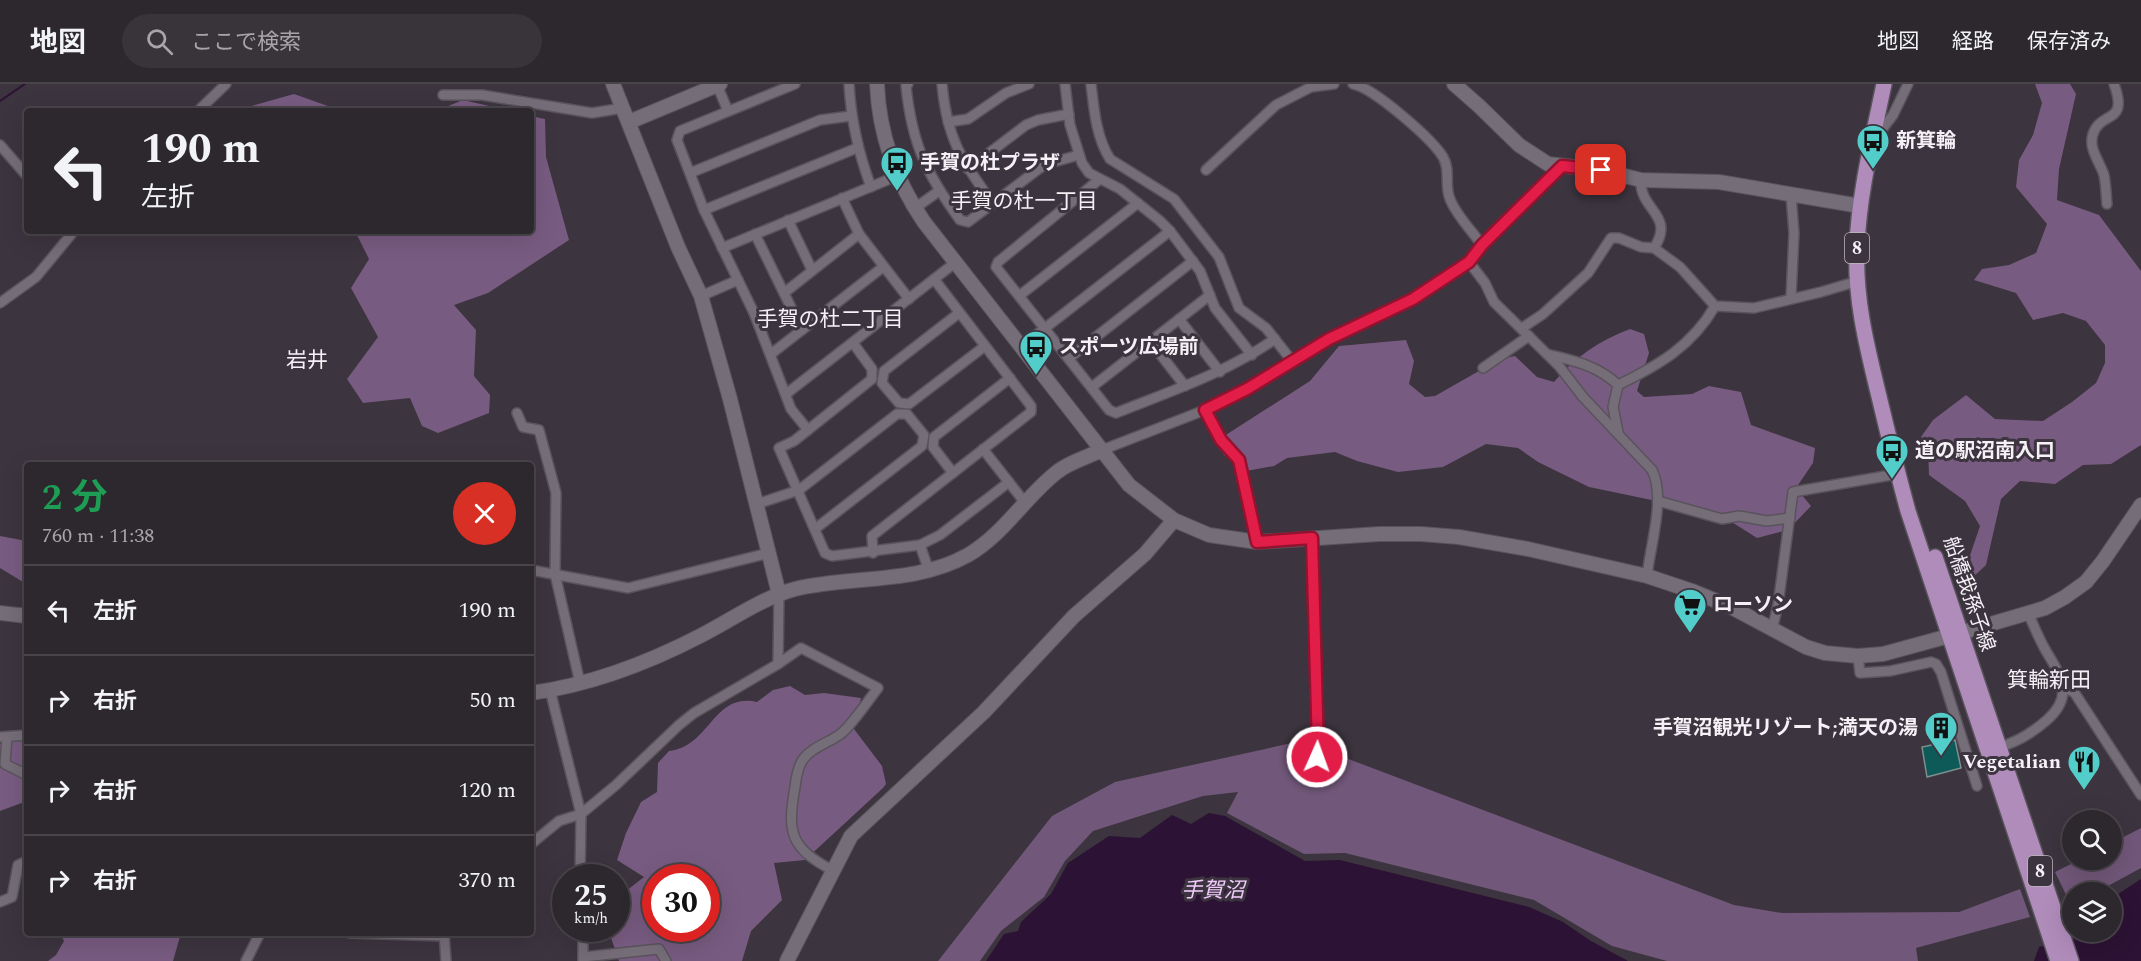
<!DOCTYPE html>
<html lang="ja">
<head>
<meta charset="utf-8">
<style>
  body { margin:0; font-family:Spectral,"Noto Sans JP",serif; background:#39333a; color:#f1f3f6; height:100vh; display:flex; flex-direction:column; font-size:22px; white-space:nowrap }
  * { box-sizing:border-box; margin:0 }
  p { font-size:20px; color:#a7a5aa }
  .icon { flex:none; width:33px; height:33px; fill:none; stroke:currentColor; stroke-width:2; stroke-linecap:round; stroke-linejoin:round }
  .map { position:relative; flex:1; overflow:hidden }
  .panel { position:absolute; left:24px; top:378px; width:510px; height:474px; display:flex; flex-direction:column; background:#2d272e; border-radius:6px; box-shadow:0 6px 24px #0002,0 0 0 2px #48444a }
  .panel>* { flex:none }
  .top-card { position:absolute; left:24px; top:24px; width:510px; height:126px; border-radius:6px; box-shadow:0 6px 24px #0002,0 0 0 2px #48444a; background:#2d272e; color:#f1f3f6; overflow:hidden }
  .tools { position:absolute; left:2062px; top:726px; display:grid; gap:12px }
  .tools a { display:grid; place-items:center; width:60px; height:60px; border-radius:50%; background:#2d272e; box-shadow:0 6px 24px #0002,0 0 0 2px #48444a; font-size:30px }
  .speed { position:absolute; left:552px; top:780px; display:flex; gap:12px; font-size:30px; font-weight:700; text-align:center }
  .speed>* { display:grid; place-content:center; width:78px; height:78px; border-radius:50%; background:#2d272e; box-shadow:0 6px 24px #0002,0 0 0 2px #48444a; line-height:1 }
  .speed small { font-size:15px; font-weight:400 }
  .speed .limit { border:9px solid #d22; background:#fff; color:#111 }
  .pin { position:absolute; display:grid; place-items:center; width:51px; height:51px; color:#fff; margin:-26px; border-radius:12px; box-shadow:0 3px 9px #0006 }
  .me { position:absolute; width:66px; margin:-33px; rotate:2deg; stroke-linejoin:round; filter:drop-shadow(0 0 4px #0008) }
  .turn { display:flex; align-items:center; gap:21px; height:126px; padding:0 18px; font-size:27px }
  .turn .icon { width:78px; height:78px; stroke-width:2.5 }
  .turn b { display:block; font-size:42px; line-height:51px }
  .round { display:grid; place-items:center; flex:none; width:63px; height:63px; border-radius:32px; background:#39333a }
  .headline { display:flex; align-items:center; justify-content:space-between; height:102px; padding:0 18px }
  h1 { font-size:36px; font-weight:700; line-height:45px; color:#1e9e55 }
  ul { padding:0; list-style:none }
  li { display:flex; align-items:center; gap:18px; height:90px; padding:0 18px; border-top:2px solid #48444a }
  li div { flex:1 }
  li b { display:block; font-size:22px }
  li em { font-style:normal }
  header { display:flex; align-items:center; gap:36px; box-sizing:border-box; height:84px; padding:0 30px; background:#2d272e; border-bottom:2px solid #48444a }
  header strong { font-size:28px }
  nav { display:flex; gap:33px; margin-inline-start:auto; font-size:21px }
  .search { width:420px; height:54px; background:#39333a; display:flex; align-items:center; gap:15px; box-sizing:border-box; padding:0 21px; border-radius:33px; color:#a7a5aa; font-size:22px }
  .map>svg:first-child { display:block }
  .green { fill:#715779 }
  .forest { fill:#785b81; fill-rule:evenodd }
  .water { fill:#2c1234 }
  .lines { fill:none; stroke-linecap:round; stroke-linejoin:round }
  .stream { stroke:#2c1234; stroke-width:2 }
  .building { fill:#0d5a58; stroke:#7e8f8e; stroke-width:1.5 }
  .street-casing { stroke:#59535c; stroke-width:12 }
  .secondary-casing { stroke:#59535c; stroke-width:16 }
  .primary-casing { stroke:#59535c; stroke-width:18 }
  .street { stroke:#756d78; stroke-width:9 }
  .secondary { stroke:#756d78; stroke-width:14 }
  .primary { stroke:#b08cbb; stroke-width:15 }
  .route-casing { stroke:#92132f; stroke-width:15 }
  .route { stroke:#e11d48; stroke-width:10 }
  .labels { text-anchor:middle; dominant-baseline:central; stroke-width:6; stroke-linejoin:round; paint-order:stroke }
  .shield { fill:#3c343e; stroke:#beb8c0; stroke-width:1.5 }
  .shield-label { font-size:18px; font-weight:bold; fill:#f5f1f7 }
  .poi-label { font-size:20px; font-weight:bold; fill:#f5f1f7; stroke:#3c343e; text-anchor:start }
  .street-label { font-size:20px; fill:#f5f1f7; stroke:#3c343e }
  .neighbourhood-label { font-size:21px; fill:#f5f1f7; stroke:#3c343e }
  .water-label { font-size:21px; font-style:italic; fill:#f1cbfd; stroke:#3c343e }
</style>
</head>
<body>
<header>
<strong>地図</strong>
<div class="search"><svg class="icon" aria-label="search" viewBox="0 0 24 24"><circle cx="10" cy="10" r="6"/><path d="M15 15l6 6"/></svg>ここで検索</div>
<nav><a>地図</a><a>経路</a><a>保存済み</a></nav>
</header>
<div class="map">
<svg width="2141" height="877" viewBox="0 0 2141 877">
  <rect width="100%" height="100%" fill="#3c343e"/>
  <g class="green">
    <polygon points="1301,657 1734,821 1782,829 1959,828 2020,805 2030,833 1916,864 1918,877 1667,877 1612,862 1534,816 1345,769 1304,770 1227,729 1238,708 1203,712 1093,747 1065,777 1044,813 1001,847 980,877 938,877 1052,732 1115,698"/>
    <polygon points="2141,744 2141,784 2097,808 2073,808 2072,823 2055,788 2079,776 2112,776 2112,759"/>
  </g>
  <g class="forest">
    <polygon points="2035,0 2070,0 2076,10 2059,85 2057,116 2099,131 2141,187 2141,361 2111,380 2083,381 2055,400 2020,397 2001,415 1986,481 1969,497 1963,492 1980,442 1965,417 1929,391 1928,364 1921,353 1933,336 1966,311 1995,335 2043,337 2072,318 2096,299 2105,279 2105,261 2086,237 2063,229 2033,236 2016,209 1974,196 1982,185 2009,181 2036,169 2047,140 2016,103 2019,76 2033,51 2042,19"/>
    <polygon points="294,10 342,27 234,27"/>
    <polygon points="463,16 511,27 436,27"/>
    <polygon points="531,32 545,35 546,73 569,156 488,209 454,221 476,246 474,292 490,311 489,329 438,349 422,342 410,314 363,319 347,295 378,253 351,204 369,175 355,147 531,147"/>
    <path d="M1630,245L1644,250L1649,269L1637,307L1644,313L1692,310L1709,302L1741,308L1751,341L1815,364L1813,379L1796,404L1811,422L1788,446L1757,454L1719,430L1589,403L1538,378L1518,364L1486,360L1443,383L1398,388L1357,377L1335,368L1287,374L1274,382L1246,387L1224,371L1218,356L1310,297L1339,262L1406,256L1414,277L1409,300L1425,313L1435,312L1500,275L1515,272L1537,293L1554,298C1575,273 1600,256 1630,245Z"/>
    <polygon points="0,452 27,457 27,496 23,498 0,484"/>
    <path d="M790,602L805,611L824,609L861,614L854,645L882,682L886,700L883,704L805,776L774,779L782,816L751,847L742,877H619L608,845L616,844L617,814L644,793L617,776L626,749L641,718L657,708L658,679L669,667C710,663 713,608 757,618L773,606ZM656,794H706V844H656Z"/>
    <polygon points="27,652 27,717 0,727 0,660"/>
    <polygon points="60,849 181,849 173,877 48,877 56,871 64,857"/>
  </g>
  <g class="water">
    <polygon points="1209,729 1225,732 1305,777 1340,776 1529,823 1563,838 1591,857 1628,877 986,877 1004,850 1018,847 1021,838 1051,810 1068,779 1109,752 1140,754 1172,731 1191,740"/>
    <polygon points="2141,795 2141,877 2034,877 2039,863 2079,852 2080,848 2112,848 2112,814"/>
  </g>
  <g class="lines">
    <polyline class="stream" points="0,17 25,0"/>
  </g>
  <polygon class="building" points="1955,656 1961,684 1927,693 1922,663"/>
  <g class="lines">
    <g class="street-casing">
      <g id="street">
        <polyline points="795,0 680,47 677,56 704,126 754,229 791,325 808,346"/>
        <path d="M849,0C851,37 858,68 871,103"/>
        <path d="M908,0L906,2C912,60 926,89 960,136L968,138L1040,84L1050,79L1079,71"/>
        <path d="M942,0C947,56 962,76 993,120"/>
        <polyline points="1065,0 1070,41 1082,79 1089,89 1120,105 1159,136 1170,147 1200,187 1215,224 1252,271"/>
        <path d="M1091,0C1094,25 1096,53 1110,75L1174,115L1219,173L1239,224L1266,244L1292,277"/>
        <path d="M1353,0C1374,4 1432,55 1443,73C1451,86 1444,102 1450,115C1456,131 1472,147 1482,161"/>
        <polyline points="717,1 728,27"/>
        <polyline points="443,11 482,11 592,29 623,24"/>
        <polyline points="198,27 226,0"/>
        <polyline points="948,38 968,35 1006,9 1029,0"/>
        <polyline points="1875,47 1880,48 1893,31 1908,0"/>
        <polyline points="0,61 27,92"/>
        <polyline points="968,85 1026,41 1038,36 1069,30"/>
        <polyline points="1206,86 1276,21 1311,3 1334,0"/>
        <polyline points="690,89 820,36 851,32"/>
        <path d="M1100,95L998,178L996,183L1109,326L1116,329C1171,307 1226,289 1275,255"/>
        <path d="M1641,96C1639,126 1676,131 1654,164"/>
        <polyline points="1791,111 1794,149 1791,214"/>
        <polyline points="842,114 859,150 909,215"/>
        <path d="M2107,120C2106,111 2106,100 2104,91C2100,78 2088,65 2093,50C2101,26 2129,41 2114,0"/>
        <polyline points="915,124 939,107"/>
        <polyline points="704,126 857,64"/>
        <polyline points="788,136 812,186"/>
        <polyline points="755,150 802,246"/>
        <polyline points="722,164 897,92"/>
        <path d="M1469,178L1485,199L1494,218L1559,282L1583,313L1652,386C1666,414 1650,462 1647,492"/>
        <polyline points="784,209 859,150"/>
        <polyline points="701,212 738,196"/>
        <polyline points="1019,212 1138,119"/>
        <polyline points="0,219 36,193 74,147"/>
        <polyline points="959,229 884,287 882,299 899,319 909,320 985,262"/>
        <polyline points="1179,235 1220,288"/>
        <polyline points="1522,244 1543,230 1588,189 1611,154 1619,154 1641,163 1654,164 1680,183 1715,222 1754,224 1821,208 1858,197"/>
        <polyline points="1150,257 1185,302"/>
        <polyline points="853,259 872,285 872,295 794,357 779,364 825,469 832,472 920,461 940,451 1009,398"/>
        <polyline points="1022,262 1170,147"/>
        <polyline points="771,270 883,183"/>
        <path d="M1547,270C1574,277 1597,281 1618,301L1613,323L1618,348"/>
        <polyline points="1069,274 1193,177"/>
        <polyline points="1483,284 1529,252"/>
        <path d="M1618,301C1659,281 1692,262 1715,222"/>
        <polyline points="1092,303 1210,211"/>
        <polyline points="786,310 956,178"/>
        <polyline points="1205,326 1221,356 1239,376 1257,458"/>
        <polyline points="517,329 523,343 539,346 556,409 555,490 580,599"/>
        <polyline points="983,365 1026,420"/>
        <polyline points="1102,366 1205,326 1247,305 1329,255 1413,215 1469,178 1482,161 1562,82"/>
        <polyline points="953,389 933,363 934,353 1010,294"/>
        <polyline points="1658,417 1722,435 1739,432 1767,437 1790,434"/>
        <polyline points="757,420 799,406 897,330 907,330 924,351 922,362 815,445"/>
        <polyline points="1312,454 1318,663 1317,673 1322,677"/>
        <polyline points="920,461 929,487"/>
        <polyline points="873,469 872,452 1031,328 1031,322 934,195"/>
        <polyline points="531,486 628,504 769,469"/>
        <path d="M779,510L778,580L801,564L878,604C867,618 856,635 843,648C832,658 815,661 805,673C798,680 796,694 795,703C787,748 790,764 832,786"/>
        <polyline points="1772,546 1778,521 1793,408 1897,390"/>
        <polyline points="1858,572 1860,589 1890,587 1931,578 1936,580 1941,588 1977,702"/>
        <polyline points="2063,604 2074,608 2141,711"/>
        <polyline points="550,606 581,730 580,794"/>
        <polyline points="0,653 27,651"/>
        <polyline points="7,653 5,680 27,691"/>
        <path d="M1999,663C2018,658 2032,649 2047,636C2074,612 2062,593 2046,567C2039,555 2034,542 2028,529"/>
        <polyline points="531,760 559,737 581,730 616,701 679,641 694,629 778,580"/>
        <polyline points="0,818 12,813 18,781 27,777"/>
        <polyline points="583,844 583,877"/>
        <polyline points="350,849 444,852"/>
        <polyline points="444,849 446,877"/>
        <polyline points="583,873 659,865 666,877"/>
        <polyline points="246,877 260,849"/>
      </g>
    </g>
    <g class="secondary-casing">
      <g id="secondary">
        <polyline points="613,0 678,163 701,212 730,315 779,510"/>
        <path d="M877,0C879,50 896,97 924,138L1129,401L1174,436L1209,451L1257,458L1379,450H1421L1459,453L1528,465L1647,492L1692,507L1731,523L1806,563L1825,569L1858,572L1883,570L1960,549L2045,524L2065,513L2086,498L2103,477L2141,421"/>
        <polyline points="1454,0 1479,22 1519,61 1548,80 1601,86 1641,96 1719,98 1860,122"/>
        <polyline points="629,38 720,0"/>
        <polyline points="0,529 27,532"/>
        <path d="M531,609C590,601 650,578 702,551C733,535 762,514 795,505C853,491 914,501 968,471C1004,450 1025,413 1057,388C1069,378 1088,373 1102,366"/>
        <polyline points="787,877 851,752 984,628 1074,532 1145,470 1174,436"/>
      </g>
    </g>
    <g class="primary-casing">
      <g id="primary">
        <path d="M1884,0C1873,54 1859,108 1857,162C1854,220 1870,274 1883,329C1891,362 1899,394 1908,427L2058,877"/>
        <polyline points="1935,473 2071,877"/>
      </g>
    </g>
    <use href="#street" class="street"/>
    <use href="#secondary" class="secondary"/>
    <use href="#primary" class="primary"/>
  </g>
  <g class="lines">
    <g class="route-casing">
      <polyline id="route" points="1317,673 1318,663 1312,454 1257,458 1239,376 1221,356 1205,326 1247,305 1329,255 1413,215 1469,178 1482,161 1562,82 1601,86"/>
    </g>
    <use href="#route" class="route"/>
  </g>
  <defs>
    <g id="bus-pin" transform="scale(1.725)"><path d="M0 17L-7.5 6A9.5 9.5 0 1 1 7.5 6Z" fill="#53cdca" stroke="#3c343e"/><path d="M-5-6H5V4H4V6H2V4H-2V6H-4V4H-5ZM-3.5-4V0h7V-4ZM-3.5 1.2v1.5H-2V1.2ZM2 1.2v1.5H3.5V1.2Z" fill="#111"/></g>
    <g id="supermarket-pin" transform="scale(1.725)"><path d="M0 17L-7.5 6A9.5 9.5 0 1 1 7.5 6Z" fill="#53cdca" stroke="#3c343e"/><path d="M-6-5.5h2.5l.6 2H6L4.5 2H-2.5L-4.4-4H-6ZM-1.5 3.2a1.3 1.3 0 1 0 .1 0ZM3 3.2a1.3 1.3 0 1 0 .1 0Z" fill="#111"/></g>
    <g id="building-pin" transform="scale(1.725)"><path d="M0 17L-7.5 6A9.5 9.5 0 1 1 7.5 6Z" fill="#53cdca" stroke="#3c343e"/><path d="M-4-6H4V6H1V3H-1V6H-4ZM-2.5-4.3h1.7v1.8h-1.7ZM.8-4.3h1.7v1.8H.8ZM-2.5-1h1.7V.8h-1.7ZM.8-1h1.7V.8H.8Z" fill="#111"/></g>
    <g id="restaurant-pin" transform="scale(1.725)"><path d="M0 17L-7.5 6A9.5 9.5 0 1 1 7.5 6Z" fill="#53cdca" stroke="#3c343e"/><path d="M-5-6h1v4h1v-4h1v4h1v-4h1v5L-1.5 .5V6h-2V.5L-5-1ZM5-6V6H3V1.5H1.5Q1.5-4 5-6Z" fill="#111"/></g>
  </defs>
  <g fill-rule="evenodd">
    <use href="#bus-pin" x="1873" y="57"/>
    <use href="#bus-pin" x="897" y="79"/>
    <use href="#bus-pin" x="1036" y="263"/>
    <use href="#bus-pin" x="1892" y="367"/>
    <use href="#supermarket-pin" x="1690" y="521"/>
    <use href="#building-pin" x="1941" y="644"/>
    <use href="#restaurant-pin" x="2084" y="678"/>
  </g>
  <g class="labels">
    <g class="shield">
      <rect x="1845" y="149" width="24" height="30" rx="4.5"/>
      <rect x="2028" y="772" width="24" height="30" rx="4.5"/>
    </g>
    <g class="shield-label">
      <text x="1857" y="164">8</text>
      <text x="2040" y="787">8</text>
    </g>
    <g class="poi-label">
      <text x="1896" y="57">新箕輪</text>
      <text x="920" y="79">手賀の杜プラザ</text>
      <text x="1059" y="263">スポーツ広場前</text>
      <text x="1915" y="367">道の駅沼南入口</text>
      <text x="1713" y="521">ローソン</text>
      <text x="1918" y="644" text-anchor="end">手賀沼観光リゾート;満天の湯</text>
      <text x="2061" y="678" text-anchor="end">Vegetalian</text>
    </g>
    <g class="street-label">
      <text transform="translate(1969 510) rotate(71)">船橋我孫子線</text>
    </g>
    <g class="neighbourhood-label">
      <text x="1024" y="118">手賀の杜一丁目</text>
      <text x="830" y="236">手賀の杜二丁目</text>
      <text x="307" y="277">岩井</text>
      <text x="2049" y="597">箕輪新田</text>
    </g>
    <g class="water-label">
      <text x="1213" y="807">手賀沼</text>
    </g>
  </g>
</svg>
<div class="tools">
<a><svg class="icon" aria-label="search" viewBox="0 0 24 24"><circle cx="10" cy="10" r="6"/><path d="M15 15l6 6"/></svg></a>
<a><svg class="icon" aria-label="layers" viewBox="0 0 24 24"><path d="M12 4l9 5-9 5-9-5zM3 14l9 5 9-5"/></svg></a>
</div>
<div class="speed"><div>25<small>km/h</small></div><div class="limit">30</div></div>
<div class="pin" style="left:1601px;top:86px;background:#d93025"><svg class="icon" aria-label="arrive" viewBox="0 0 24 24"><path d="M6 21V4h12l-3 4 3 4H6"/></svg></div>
<svg class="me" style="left:1317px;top:673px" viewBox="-20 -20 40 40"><circle r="17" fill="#e11d48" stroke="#fff" stroke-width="3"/><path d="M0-11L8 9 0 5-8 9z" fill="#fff"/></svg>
<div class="top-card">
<div class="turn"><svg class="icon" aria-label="left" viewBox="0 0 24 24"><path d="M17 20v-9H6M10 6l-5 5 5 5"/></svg><div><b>190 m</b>左折</div></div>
</div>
<section class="panel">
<div class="headline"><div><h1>2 分</h1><p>760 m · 11:38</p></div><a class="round" style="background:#d93025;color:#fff"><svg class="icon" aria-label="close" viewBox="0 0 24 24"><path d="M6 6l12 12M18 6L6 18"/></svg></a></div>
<ul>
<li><svg class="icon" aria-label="left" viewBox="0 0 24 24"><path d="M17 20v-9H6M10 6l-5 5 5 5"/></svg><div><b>左折</b></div><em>190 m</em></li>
<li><svg class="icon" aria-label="right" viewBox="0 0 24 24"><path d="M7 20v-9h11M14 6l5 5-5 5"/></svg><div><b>右折</b></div><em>50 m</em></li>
<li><svg class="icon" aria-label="right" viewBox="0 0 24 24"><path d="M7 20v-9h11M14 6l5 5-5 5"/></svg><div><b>右折</b></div><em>120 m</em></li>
<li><svg class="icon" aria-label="right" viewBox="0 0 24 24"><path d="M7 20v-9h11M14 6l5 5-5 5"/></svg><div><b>右折</b></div><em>370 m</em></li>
</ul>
</section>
</div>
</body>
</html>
